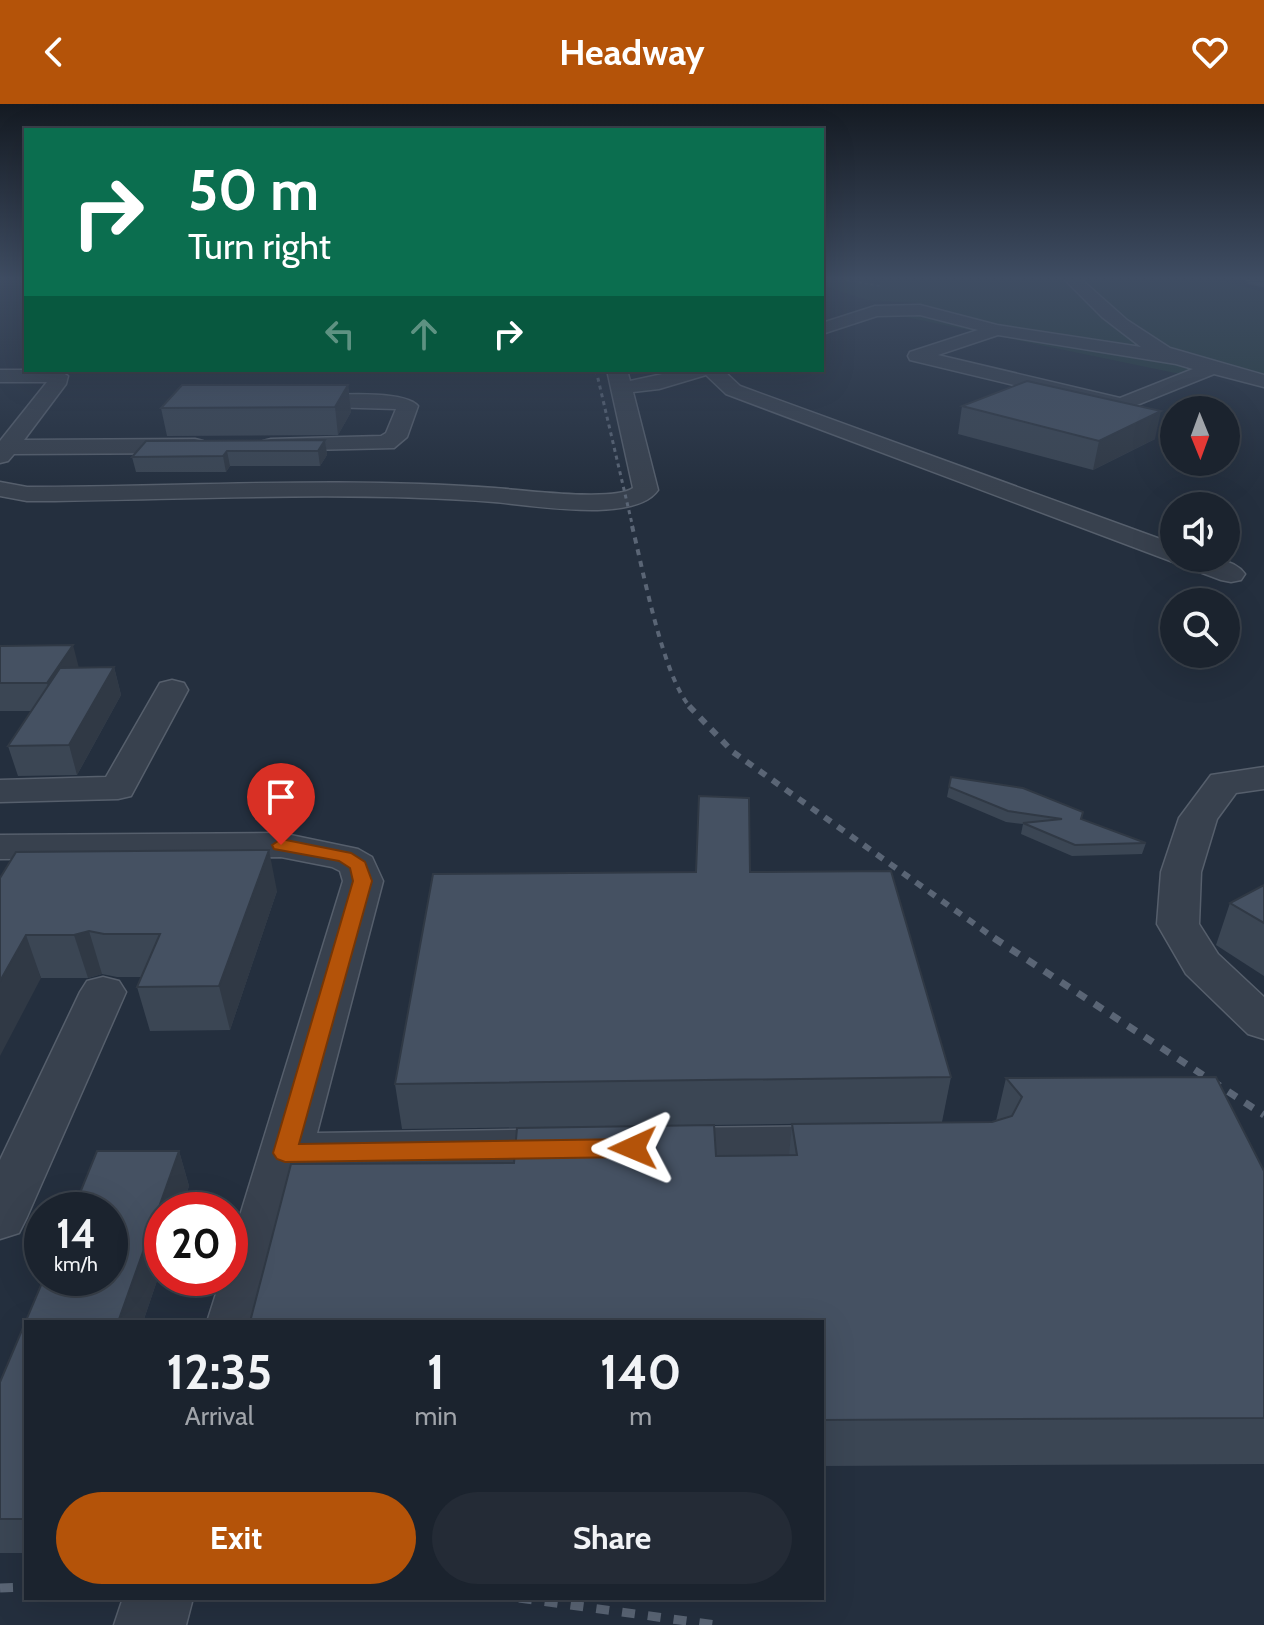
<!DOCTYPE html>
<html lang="en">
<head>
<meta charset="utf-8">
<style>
  body { margin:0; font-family:Cabin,sans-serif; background:#242b36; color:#f1f3f6; height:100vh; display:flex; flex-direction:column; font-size:30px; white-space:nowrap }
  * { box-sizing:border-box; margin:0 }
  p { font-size:26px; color:#a0a4aa }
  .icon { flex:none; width:44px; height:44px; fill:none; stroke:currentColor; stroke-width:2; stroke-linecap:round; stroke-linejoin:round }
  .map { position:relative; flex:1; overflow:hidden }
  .panel { position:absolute; left:24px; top:1216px; width:800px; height:280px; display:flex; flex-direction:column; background:#1b232e; border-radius:0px; box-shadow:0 8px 32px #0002,0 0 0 2px #39404a }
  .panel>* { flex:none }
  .banner { position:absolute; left:24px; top:24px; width:800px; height:244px; border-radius:0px; box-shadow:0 8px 32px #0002,0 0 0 2px #39404a; background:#0b6e4f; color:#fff; overflow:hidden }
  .needle { width:52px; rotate:179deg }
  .tools { position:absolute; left:1160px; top:292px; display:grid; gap:16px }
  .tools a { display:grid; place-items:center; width:80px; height:80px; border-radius:50%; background:#1b232e; box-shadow:0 8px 32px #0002,0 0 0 2px #39404a; font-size:40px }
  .speed { position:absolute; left:24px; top:1088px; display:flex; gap:16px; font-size:40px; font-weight:700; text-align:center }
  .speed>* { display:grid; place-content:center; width:104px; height:104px; border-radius:50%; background:#1b232e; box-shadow:0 8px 32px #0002,0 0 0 2px #39404a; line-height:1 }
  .speed small { font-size:20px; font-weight:400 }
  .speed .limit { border:12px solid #d22; background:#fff; color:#111 }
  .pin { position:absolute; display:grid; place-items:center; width:68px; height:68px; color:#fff; margin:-82px -34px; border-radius:50% 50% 50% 0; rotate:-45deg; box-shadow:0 0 8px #0007 }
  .pin .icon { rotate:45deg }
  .me { position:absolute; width:88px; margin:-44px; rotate:269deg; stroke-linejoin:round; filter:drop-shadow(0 0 6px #0008) }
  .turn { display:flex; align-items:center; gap:28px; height:168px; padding:0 32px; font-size:36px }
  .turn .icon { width:104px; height:104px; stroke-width:2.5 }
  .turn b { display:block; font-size:56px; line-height:68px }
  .lanes { display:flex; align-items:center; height:76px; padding:0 32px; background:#0003; justify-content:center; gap:40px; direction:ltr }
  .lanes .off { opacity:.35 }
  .eta { display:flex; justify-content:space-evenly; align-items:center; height:136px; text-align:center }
  .eta b { font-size:48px; font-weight:700; line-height:56px }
  .action { display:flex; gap:16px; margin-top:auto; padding:16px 32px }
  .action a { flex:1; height:92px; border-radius:48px; background:#b45309; color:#fff; font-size:32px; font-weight:700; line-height:92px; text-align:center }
  .action a+a { background:#242b36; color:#f1f3f6 }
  header { display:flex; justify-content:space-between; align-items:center; height:104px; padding:0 32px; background:#b45309; color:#fff; font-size:36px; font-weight:700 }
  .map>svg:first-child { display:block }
  .green { fill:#263c3f }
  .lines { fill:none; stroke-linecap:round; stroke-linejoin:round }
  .minor-casing { stroke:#565f6c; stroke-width:3 }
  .major-casing { stroke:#414a57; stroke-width:3 }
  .path { stroke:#44595c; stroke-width:2; stroke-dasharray:3 3; stroke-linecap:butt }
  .minor { fill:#38414e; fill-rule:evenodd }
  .major { fill:#56606e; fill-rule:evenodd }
  .rail-far4 { stroke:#5a6575; stroke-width:3; stroke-dasharray:4 4; stroke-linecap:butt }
  .rail-far3 { stroke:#5a6575; stroke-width:4; stroke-dasharray:6 6; stroke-linecap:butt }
  .rail-far2 { stroke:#5a6575; stroke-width:6; stroke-dasharray:8 8; stroke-linecap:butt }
  .rail-far1 { stroke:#5a6575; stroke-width:7; stroke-dasharray:10 10; stroke-linecap:butt }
  .rail { stroke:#5a6575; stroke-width:9; stroke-dasharray:13 13; stroke-linecap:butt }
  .wall { fill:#3b4654 }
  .shaded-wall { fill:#303945 }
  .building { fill:#455162; stroke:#303945; stroke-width:2 }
  .route { fill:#b45309; stroke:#753606; stroke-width:2 }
</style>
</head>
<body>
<header><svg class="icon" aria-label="back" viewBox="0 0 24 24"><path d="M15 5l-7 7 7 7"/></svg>Headway<svg class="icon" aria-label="heart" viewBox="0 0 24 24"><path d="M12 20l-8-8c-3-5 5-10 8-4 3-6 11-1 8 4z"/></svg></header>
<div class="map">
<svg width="1264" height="1521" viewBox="0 0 1264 1521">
  <rect width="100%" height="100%" fill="#242f3e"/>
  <g class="green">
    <polygon points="822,175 1065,175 1090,201 1147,247 994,223 917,199 867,196 822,181"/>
    <polygon points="1080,175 1216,175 1264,188 1264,273 1189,253 1141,228"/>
    <polygon points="916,207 1192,264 1185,271 896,211"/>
  </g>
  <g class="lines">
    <g class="minor-casing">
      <g id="minor">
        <path d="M1064,175H1081L1127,216L1170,244L1264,271V283L1214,270L1122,307L910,256L908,252L910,248L978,226L920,211L877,212L822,230V219L875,202L920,201L997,221L1141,243L1102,213ZM998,231L1176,260L1193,265L1120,294L938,251Z"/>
        <polygon points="0,266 58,266 68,272 66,280 24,336 195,335 203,337 206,342 203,347 195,349 14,350 8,357 0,359 0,337 47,278 0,278"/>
        <path d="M607,266H627L630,277L681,266H723L740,282L1174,440V454C1196,454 1231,450 1245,470L1241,476L1231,478L1221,476L726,290L706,271L659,285L633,288L658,386C635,420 532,401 494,398C348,387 201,395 55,397H27L0,392V378L27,383C183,383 340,372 495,384C523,386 614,398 633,384Z"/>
        <path d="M297,292C323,292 403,284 418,302L407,333L394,344L263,347L260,342L263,337L271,335L381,332L386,329L396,305L290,302L287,298Z"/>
        <polygon points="172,576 184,579 188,586 131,692 118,695 0,698 0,676 106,673 156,586 160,579"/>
        <polygon points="1264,663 1264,685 1236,689 1217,715 1201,768 1199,820 1218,850 1264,893 1264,935 1248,930 1186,870 1157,820 1161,768 1179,714 1211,671"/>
        <polygon points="281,729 358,745 372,753 383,777 317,1029 569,1025 587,1031 595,1045 587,1059 569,1065 306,1069 267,1218 207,1218 221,1174 230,1174 230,1144 343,777 340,767 332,763 281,753 0,755 0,731"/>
        <polygon points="103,873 119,877 126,888 27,1113 19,1129 0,1135 0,1056 80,888 87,877"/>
        <polygon points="845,1022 863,1028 871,1042 863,1056 845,1062 661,1064 643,1058 635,1044 643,1030 661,1024"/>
        <polygon points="123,1494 193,1494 186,1521 114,1521"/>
      </g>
    </g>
    <g class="major-casing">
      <polygon id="major" points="1246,175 1264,175 1264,182 1249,179"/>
    </g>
    <polyline class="path" points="841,175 880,182"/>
    <use href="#minor" class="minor"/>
    <use href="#major" class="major"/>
    <polyline class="rail-far4" points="596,266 633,424"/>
    <path class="rail-far3" d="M632,422C643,465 663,574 691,604"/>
    <polyline class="rail-far2" points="689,602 733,648 997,836"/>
    <polyline class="rail-far1" points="994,834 1264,1011"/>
    <g class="rail">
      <polyline points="0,1484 26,1483"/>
      <polyline points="519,1494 716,1521"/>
    </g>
  </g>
  <g class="wall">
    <polygon points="348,281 351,308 338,331 167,332 161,304"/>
    <polygon points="962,302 1155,335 1093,366 958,330"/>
    <polygon points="325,336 327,351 320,362 230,362 226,368 136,368 132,353"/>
    <polygon points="0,542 79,564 114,563 121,591 77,671 18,672 8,642 32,607 0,607"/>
    <polygon points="949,683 1081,715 1146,739 1142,750 1072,752 1021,730 1023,720 1006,718 947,693"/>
    <polygon points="750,768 951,973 942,1018 402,1025 395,980"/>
    <polygon points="0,774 277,787 230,926 150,927 137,883 142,873 117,873 102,870 88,874 41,874"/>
    <polygon points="1264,781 1264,872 1216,841 1230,799"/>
    <polygon points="1006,974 1264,1067 1264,1360 822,1362 822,1218 514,1059 789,1051 792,1020 992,1018 996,1017"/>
    <polygon points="97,1047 179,1047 189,1082 181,1106 162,1106 162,1162 143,1218 26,1218 26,1449 0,1449 0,1278 44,1174 110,1174 110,1106 73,1106"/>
  </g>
  <g class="shaded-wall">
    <polygon points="348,281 351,308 338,331 335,303"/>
    <polygon points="1161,307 1155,335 1093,366 1099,337"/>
    <polygon points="325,336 327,351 320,362 318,347"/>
    <polygon points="227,347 230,362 226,368 223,352"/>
    <polygon points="73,541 80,568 55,607 47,579"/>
    <polygon points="114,563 121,591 77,671 69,641"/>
    <polygon points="269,746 277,787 230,926 219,882"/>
    <polygon points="89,827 102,870 88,874 74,831"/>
    <polygon points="26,831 41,874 0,952 0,877"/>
    <polygon points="179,1047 189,1082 181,1106 162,1106 162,1162 143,1218 118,1218"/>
  </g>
  <g class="building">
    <polygon points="1027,277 1161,307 1099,337 962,302"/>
    <polygon points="182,281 348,281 335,303 161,304"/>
    <polygon points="325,336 318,347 227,347 223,352 132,353 146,337"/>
    <polygon points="73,541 47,579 0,579 0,542"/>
    <polygon points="114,563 69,641 8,642 60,564"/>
    <polygon points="951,673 1023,684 1083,708 1081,715 1146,739 1075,741 1023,719 1062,715 1008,707 949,683"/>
    <polygon points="699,692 749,694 750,768 891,767 951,973 395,980 433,770 696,768"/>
    <polygon points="269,746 219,882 137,883 160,830 104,830 89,827 74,831 26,831 0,877 0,774 16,748"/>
    <polygon points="1264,781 1264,819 1230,799"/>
    <polygon points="1216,973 1264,1067 1264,1314 822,1316 822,1218 250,1218 291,1060 514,1059 517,1024 714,1021 716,1052 797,1051 792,1020 992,1018 1012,1012 1022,993 1006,974"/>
    <polygon points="97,1047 179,1047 118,1218 26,1218 26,1415 0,1415 0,1278 44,1174 110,1174 110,1106 73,1106"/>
  </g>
  <linearGradient id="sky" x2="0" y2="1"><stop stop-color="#141a22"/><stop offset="0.45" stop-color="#3f4d63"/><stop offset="1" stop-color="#3f4d63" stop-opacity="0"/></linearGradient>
  <rect width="1264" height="388" fill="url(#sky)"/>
  <polygon class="route" points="281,735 351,749 365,758 372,777 299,1040 633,1035 642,1038 645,1044 642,1051 633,1053 285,1058 277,1055 273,1049 353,777 350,764 339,757 274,745 272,741"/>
</svg>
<div class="tools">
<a><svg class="needle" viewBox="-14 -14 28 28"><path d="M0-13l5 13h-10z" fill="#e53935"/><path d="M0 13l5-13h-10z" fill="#a0a4aa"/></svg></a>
<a><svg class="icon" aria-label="sound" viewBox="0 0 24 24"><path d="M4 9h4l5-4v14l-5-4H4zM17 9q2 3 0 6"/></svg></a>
<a><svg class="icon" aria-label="search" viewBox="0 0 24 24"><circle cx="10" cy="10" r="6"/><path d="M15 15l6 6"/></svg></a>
</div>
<div class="speed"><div>14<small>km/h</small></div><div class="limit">20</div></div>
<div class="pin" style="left:281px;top:741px;background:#d93025"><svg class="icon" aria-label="arrive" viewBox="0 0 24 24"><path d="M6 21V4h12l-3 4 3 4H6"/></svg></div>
<svg class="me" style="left:633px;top:1044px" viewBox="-20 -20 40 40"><path d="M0-17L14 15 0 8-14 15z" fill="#b45309" stroke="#fff" stroke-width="4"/></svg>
<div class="banner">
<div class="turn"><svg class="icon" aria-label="right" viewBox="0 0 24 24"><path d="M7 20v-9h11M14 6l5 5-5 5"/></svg><div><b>50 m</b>Turn right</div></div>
<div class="lanes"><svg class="icon off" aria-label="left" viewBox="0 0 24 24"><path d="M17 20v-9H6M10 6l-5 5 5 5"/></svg><svg class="icon off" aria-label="ahead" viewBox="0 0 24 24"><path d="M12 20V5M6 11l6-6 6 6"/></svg><svg class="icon" aria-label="right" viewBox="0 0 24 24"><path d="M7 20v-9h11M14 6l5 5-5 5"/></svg></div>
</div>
<section class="panel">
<div class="eta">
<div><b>12:35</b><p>Arrival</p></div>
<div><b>1</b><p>min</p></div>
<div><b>140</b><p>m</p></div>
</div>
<div class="action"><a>Exit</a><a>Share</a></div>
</section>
</div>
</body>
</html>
